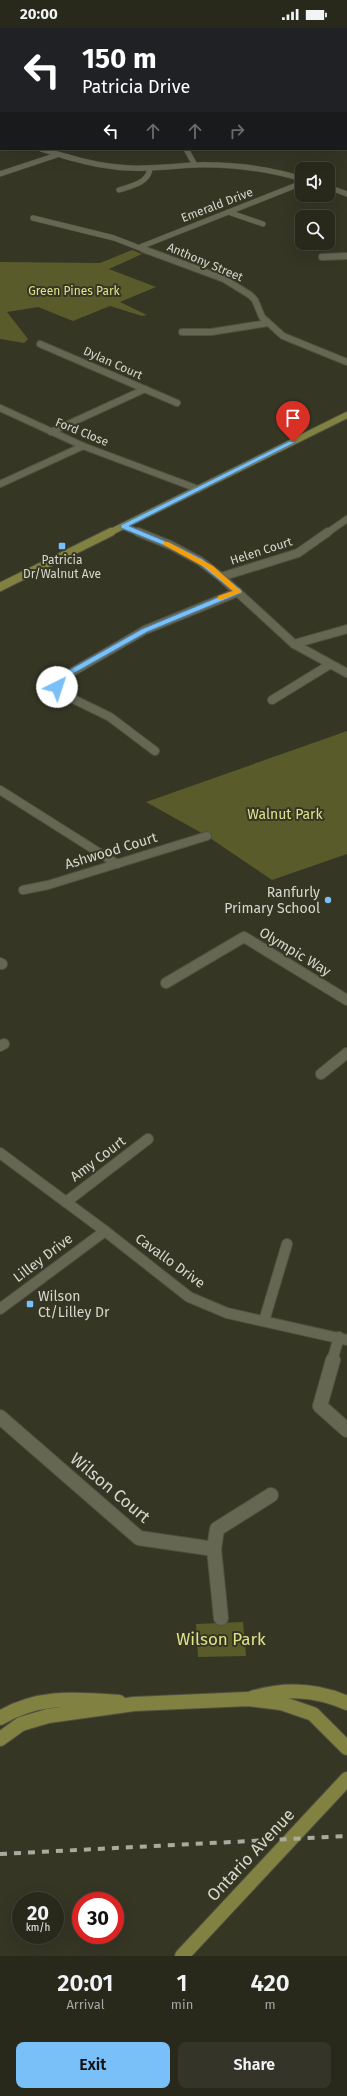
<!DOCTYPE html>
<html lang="en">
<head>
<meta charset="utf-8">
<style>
  body { margin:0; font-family:"Fira Sans",sans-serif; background:#343428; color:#f1f3f6; height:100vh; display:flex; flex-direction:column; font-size:15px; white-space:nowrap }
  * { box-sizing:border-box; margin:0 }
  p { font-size:13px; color:#a5a6a3 }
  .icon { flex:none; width:22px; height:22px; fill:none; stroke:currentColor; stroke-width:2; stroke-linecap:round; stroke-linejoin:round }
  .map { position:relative; height:1928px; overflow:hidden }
  .sheet { display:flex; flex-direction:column; background:#28281b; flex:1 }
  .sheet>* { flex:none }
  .top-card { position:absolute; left:0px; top:0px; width:347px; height:122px; box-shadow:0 4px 16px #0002,0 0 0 1px #44443a; background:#202124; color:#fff; overflow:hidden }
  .fabs { position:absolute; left:295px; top:134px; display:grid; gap:8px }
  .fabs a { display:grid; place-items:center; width:40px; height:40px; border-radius:8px; background:#28281b; box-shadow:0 4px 16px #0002,0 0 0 1px #44443a; font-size:20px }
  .speed { position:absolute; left:12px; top:1864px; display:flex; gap:8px; font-size:20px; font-weight:700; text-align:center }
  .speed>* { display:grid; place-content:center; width:52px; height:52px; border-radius:50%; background:#28281b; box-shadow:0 4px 16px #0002,0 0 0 1px #44443a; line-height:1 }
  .speed small { font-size:10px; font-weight:400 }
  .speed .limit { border:6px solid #d22; background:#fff; color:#111 }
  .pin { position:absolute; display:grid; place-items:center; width:34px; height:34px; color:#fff; margin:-41px -17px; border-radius:50% 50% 50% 0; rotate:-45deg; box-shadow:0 0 4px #0007 }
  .pin .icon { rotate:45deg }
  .me { position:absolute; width:44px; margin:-22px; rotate:41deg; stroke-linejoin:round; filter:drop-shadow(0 0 3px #0008) }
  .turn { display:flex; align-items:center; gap:14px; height:84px; padding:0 16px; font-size:18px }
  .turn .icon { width:52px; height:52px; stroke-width:2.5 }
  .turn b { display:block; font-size:28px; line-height:34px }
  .lanes { display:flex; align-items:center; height:38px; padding:0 16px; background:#0003; justify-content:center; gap:20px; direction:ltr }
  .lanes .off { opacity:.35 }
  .eta { display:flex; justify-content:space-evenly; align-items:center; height:68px; text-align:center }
  .eta b { font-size:24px; font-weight:600; line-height:28px }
  .cta { display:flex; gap:8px; margin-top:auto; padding:8px 16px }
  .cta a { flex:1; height:46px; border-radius:8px; background:#79bff8; color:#111; font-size:16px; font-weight:600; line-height:46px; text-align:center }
  .cta a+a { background:#343428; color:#f1f3f6 }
  .status { display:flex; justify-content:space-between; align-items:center; height:28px; padding:0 20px; background:#28281b; direction:ltr }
  .status svg { height:11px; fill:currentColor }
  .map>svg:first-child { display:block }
  .green { fill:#595b2b }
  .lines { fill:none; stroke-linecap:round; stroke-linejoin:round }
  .street-far4-casing { stroke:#515142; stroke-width:6 }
  .street-far3-casing { stroke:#515142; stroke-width:8 }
  .street-far2-casing { stroke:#515142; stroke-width:10 }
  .street-far1-casing { stroke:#515142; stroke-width:12 }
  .street-casing { stroke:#515142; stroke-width:16 }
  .secondary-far2-casing { stroke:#515142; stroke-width:8 }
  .secondary-far1-casing { stroke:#515142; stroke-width:10 }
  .secondary-casing { stroke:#515142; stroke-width:16 }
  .highway-casing { stroke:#515142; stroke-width:2 }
  .street-far4 { stroke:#666753; stroke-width:5 }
  .street-far3 { stroke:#666753; stroke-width:6 }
  .street-far2 { stroke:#666753; stroke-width:8 }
  .street-far1 { stroke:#666753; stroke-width:10 }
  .street { stroke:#666753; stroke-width:14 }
  .secondary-far2 { stroke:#818242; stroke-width:6 }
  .secondary-far1 { stroke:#818242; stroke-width:8 }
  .secondary { stroke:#818242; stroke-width:14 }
  .highway { fill:#bfc11c; fill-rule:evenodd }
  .rail { stroke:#aaab9e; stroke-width:4; stroke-dasharray:7 7; stroke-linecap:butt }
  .route { fill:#79bff8; stroke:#4f7ca1 }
  .slow { fill:#f59e0b }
  .poi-dot { fill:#79bff8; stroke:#353624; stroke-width:1.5 }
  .labels { text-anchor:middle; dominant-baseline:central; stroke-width:4; stroke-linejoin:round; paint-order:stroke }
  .far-street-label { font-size:12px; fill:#d7d8cd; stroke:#353624 }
  .far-park-label { font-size:12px; fill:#dfe28b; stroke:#353624 }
  .far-poi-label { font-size:12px; fill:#d7d8cd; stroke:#353624 }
  .park-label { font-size:14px; fill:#dfe28b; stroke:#353624 }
  .street-label { font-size:14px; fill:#d7d8cd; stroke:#353624 }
  .poi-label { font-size:14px; fill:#d7d8cd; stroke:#353624; text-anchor:end }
  .near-street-label { font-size:17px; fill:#d7d8cd; stroke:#353624 }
  .near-park-label { font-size:17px; fill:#dfe28b; stroke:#353624 }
</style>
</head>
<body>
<div class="status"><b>20:00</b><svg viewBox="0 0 49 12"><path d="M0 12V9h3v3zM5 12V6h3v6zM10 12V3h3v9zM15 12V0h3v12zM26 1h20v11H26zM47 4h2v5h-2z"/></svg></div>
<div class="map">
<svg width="347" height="1928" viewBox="0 0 347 1928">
  <rect width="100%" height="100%" fill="#353624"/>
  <g class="green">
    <polygon points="132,222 142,226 109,241 156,259 120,274 147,287 142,288 110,278 73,293 38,279 7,284 28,311 24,315 0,311 0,234 100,235"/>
    <polygon points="347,703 347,826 272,852 207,808 146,774"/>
    <polygon points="243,1594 246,1628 198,1629 196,1596"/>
  </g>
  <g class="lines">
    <g class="street-far4-casing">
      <g id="street-far4">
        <path d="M41,121C70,130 99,139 130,140C151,141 173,138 194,137C231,136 266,140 302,151"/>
        <polyline points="186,121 195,137"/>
        <polyline points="0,146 57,127"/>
        <polyline points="328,159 347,166"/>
        <path d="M119,162C131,158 149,155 150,140"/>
        <polyline points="228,184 263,196"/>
        <polyline points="33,190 114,210 145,222"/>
        <polyline points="140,219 302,155"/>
      </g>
    </g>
    <g class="street-far3-casing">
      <g id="street-far3">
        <polyline points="143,221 224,251 250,267 255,272 262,289 283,308 347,334"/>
        <polyline points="322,229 347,228"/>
        <polyline points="182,304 211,304 268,295"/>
        <polyline points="40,316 177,375"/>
        <polyline points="0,380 83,418 198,461"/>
        <polyline points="51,404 145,361"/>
        <polyline points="0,456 83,418"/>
        <polyline points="123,498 140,505"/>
        <polyline points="327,505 347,491"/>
      </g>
    </g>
    <g class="street-far2-casing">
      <g id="street-far2">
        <polyline points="138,504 170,517 200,533 221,549 294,616 347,645"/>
        <polyline points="221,549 298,525 328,504"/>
        <polyline points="294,616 347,601"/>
        <polyline points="272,672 329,637"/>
        <polyline points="155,723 110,689 65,667 60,663 58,656 67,647 145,602 238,564"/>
        <polyline points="0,762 117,836"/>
        <polyline points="23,862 48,857 207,808"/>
      </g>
    </g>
    <g class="street-far1-casing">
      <g id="street-far1">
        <polyline points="0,935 2,936"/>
        <polyline points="166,955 244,909 347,972"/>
        <polyline points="0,1018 4,1016"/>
        <polyline points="321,1046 347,1025"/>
        <polyline points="0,1125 105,1203 189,1269 227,1285 347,1312"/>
        <polyline points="66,1174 148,1111"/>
        <polyline points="0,1281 105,1203"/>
        <polyline points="264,1293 287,1216"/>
        <polyline points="332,1333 339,1309"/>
      </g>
    </g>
    <g class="street-casing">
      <g id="street">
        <polyline points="333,1332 320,1378 347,1402"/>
        <polyline points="0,1389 139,1510 214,1521"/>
        <polyline points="221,1590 214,1521 217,1501 271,1467"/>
      </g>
    </g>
    <g class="secondary-far2-casing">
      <polyline id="secondary-far2" points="109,505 347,387"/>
    </g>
    <g class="secondary-far1-casing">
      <polyline id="secondary-far1" points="0,559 111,504"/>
    </g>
    <g class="secondary-casing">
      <g id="secondary">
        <path d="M252,1670C285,1660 315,1661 347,1675"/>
        <path d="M0,1690C39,1667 75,1671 119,1674"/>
        <polyline points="0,1711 21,1696 48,1688 134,1676 248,1671 281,1675 313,1686 347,1720"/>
        <polyline points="182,1928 347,1751"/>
      </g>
    </g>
    <g class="highway-casing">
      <g id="highway">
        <polygon points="106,0 114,0 115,1 107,1"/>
        <polygon points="124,0 132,0 133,1 125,1"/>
        <polygon points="228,0 237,0 227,1"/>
        <polygon points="271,0 279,0 270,1"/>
        <polygon points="0,72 1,72 0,77"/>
        <rect x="0" y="87" width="1" height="4"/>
      </g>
    </g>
    <use href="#street-far4" class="street-far4"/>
    <use href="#street-far3" class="street-far3"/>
    <use href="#street-far2" class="street-far2"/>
    <use href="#street-far1" class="street-far1"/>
    <use href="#street" class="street"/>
    <use href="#secondary-far2" class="secondary-far2"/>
    <use href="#secondary-far1" class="secondary-far1"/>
    <use href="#secondary" class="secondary"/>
    <use href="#highway" class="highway"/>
    <polyline class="rail" points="0,1826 347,1808"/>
  </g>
  <polygon class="route" points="290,413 296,414 129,498 172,516 202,531 241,562 241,565 147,604 69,648 64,653 60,661 55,661 57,652 64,645 142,601 233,563 197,534 168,519 121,500 121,497"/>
  <polygon class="slow" points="164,514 168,514 213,538 242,564 223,571 218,571 218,568 233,563 208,541 164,517"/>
  <g class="poi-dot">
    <rect x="58" y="514" width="8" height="8" rx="2"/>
    <circle cx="328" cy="872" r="4"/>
    <rect x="26" y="1272" width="8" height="8" rx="2"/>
  </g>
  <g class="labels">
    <g class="far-street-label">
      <text transform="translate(217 177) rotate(-21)">Emerald Drive</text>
      <text transform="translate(205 234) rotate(23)">Anthony Street</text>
      <text transform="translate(113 335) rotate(24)">Dylan Court</text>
      <text transform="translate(82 404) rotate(22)">Ford Close</text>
      <text transform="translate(261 523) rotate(-18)">Helen Court</text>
    </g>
    <g class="far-park-label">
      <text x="74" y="263">Green Pines Park</text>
    </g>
    <g class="far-poi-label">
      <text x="62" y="532">Patricia<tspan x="62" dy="14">Dr/Walnut Ave</tspan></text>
    </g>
    <g class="park-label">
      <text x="285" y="786">Walnut Park</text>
    </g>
    <g class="street-label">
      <text transform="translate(111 823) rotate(-17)">Ashwood Court</text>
      <text transform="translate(295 924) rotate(31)">Olympic Way</text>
      <text transform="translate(98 1131) rotate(-37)">Amy Court</text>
      <text transform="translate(43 1230) rotate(-37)">Lilley Drive</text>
      <text transform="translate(170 1233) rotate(36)">Cavallo Drive</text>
    </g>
    <g class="poi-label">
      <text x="320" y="864">Ranfurly<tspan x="320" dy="16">Primary School</tspan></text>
      <text x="38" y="1268" text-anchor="start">Wilson<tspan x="38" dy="16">Ct/Lilley Dr</tspan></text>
    </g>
    <g class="near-street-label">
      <text transform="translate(110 1460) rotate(40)">Wilson Court</text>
      <text transform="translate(251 1827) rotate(-47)">Ontario Avenue</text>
    </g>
    <g class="near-park-label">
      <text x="221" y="1611">Wilson Park</text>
    </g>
  </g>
</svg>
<div class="fabs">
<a><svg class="icon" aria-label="sound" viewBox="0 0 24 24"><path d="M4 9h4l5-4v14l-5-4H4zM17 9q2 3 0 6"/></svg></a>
<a><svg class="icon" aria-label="search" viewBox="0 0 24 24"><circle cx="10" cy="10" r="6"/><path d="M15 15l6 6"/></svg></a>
</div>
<div class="speed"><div>20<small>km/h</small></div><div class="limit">30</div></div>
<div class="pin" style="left:293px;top:414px;background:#d93025"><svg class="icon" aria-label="arrive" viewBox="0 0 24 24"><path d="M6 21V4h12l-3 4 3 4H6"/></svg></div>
<svg class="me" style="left:57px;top:659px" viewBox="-20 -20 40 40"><circle r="19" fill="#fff"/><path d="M0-13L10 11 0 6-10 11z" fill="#79bff8"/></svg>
<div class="top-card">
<div class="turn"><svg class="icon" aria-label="left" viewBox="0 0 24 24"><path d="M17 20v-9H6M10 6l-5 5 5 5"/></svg><div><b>150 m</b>Patricia Drive</div></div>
<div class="lanes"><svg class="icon" aria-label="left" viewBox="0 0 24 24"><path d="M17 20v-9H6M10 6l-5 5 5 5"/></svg><svg class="icon off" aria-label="ahead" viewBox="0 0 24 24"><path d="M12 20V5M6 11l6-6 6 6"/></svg><svg class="icon off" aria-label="ahead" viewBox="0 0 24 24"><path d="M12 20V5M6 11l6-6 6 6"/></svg><svg class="icon off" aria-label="right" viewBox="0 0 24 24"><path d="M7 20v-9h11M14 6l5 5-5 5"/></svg></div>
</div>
</div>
<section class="sheet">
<div class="eta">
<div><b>20:01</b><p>Arrival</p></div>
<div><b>1</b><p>min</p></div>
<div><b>420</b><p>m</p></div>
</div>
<div class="cta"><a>Exit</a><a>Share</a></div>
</section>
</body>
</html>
